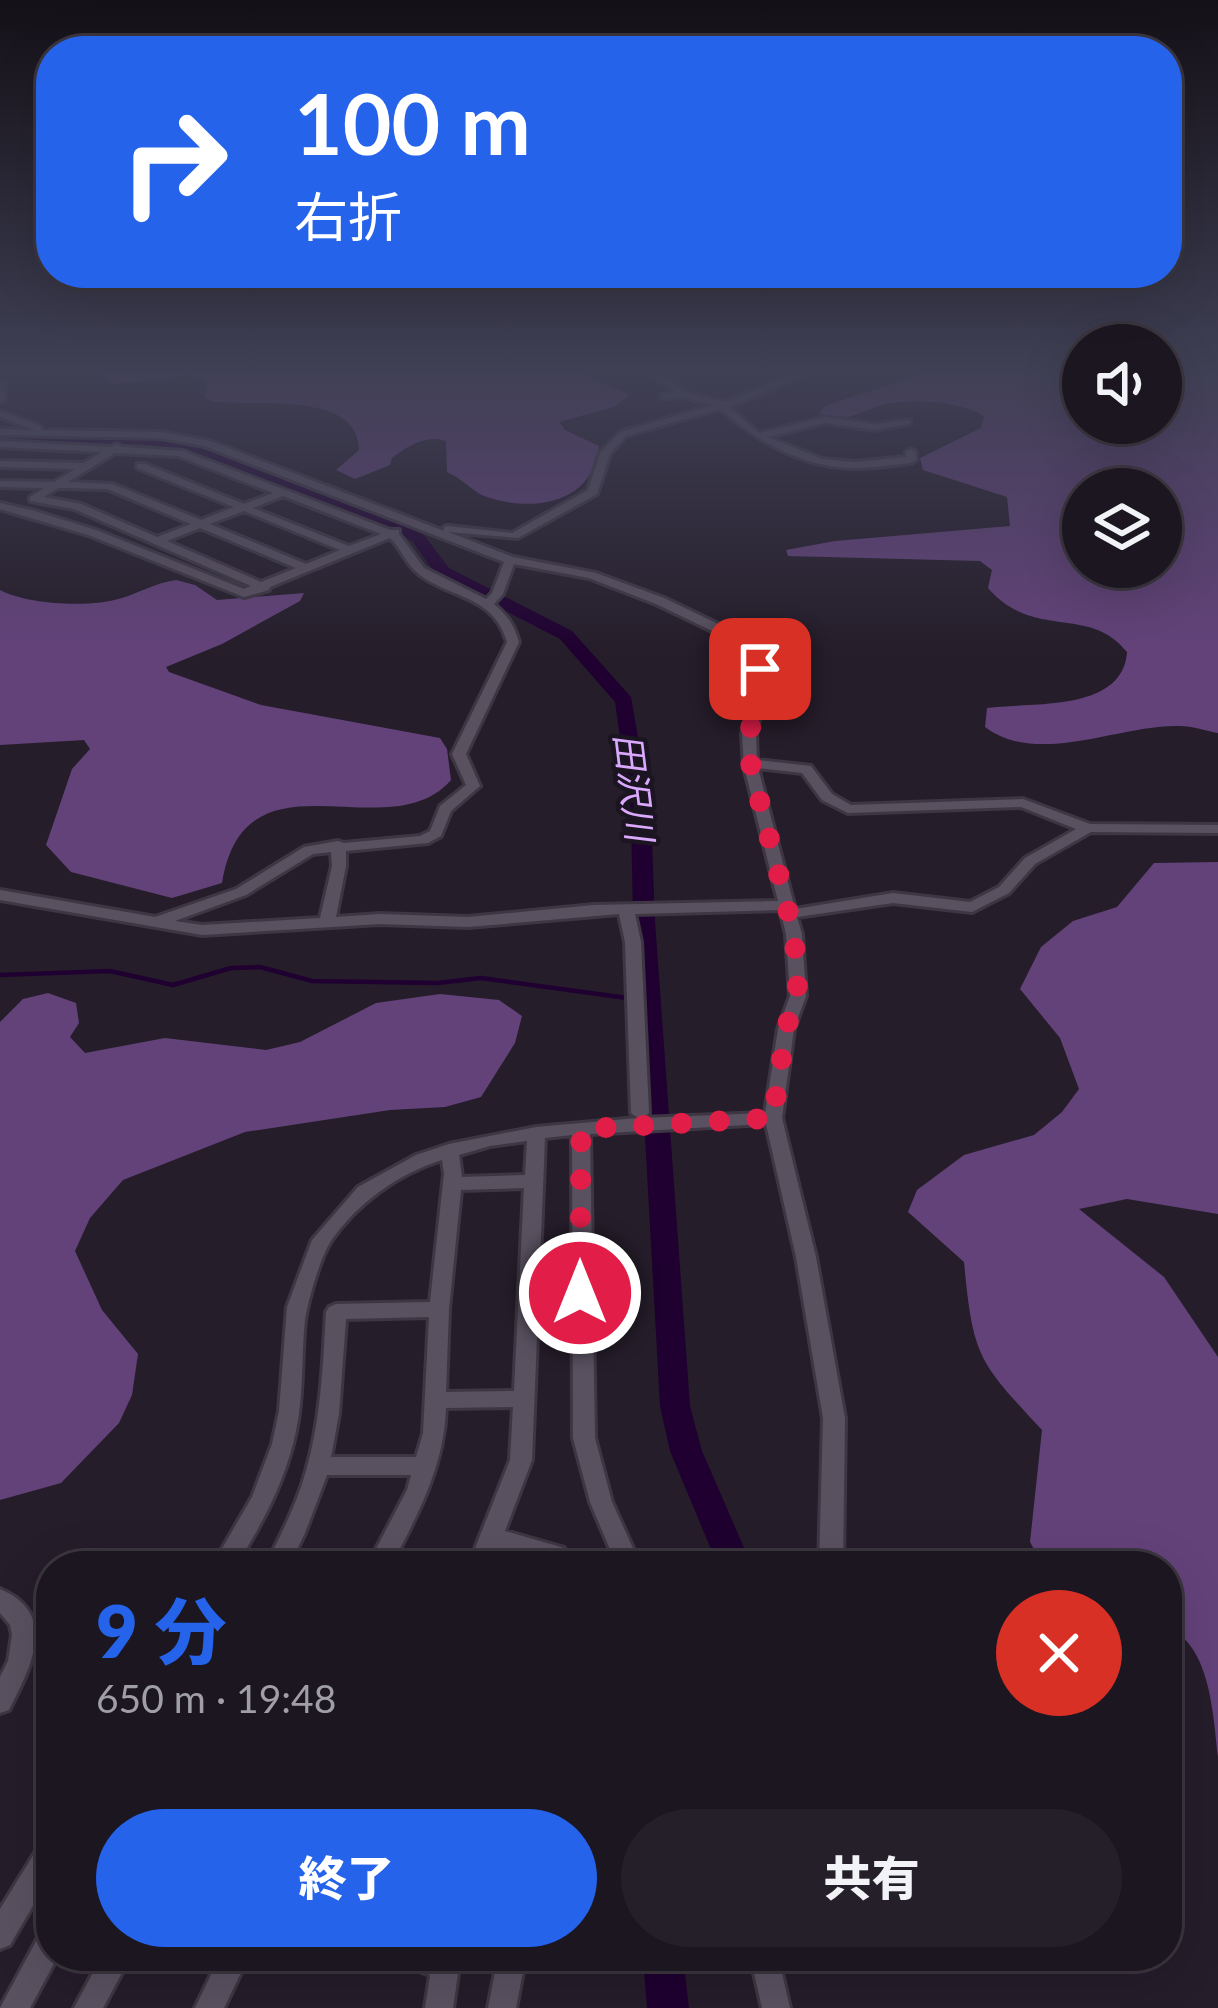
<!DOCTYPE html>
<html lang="ja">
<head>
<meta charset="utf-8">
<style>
  body { margin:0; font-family:Lato,"Noto Sans JP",sans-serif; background:#251f29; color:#f1f3f6; height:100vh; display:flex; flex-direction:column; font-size:45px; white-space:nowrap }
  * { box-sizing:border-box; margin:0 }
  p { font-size:39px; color:#a09fa5 }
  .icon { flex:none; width:66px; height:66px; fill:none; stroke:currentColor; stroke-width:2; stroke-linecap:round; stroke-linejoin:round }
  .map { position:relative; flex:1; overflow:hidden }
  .details { position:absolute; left:36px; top:1551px; width:1146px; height:420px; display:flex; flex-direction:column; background:#1c1620; border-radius:48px; box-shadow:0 12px 48px #0002,0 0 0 3px #3a353e }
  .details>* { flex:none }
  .top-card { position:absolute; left:36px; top:36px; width:1146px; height:252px; border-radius:48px; box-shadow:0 12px 48px #0002,0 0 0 3px #3a353e; background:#2563eb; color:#fff; overflow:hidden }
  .buttons { position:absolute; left:1062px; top:324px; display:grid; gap:24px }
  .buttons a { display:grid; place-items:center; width:120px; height:120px; border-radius:50%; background:#1c1620; box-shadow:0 12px 48px #0002,0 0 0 3px #3a353e; font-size:60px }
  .pin { position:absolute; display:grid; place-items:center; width:102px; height:102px; color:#fff; margin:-51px; border-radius:24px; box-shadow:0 6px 18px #0006 }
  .me { position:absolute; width:132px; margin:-66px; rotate:0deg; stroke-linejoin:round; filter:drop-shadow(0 0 9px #0008) }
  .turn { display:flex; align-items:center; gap:42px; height:252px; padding:0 60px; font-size:54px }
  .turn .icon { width:156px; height:156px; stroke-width:2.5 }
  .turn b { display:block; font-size:84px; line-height:102px }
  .round { display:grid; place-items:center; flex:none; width:126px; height:126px; border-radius:63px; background:#251f29 }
  .summary { display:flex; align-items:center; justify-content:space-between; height:204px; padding:0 60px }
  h1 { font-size:72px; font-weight:800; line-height:90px; color:#2563eb }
  .primary-button { display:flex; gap:24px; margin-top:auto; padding:24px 60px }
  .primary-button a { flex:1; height:138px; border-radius:72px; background:#2563eb; color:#fff; font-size:48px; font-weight:800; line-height:138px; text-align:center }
  .primary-button a+a { background:#251f29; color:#f1f3f6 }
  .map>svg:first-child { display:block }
  .forest { fill:#63427a; fill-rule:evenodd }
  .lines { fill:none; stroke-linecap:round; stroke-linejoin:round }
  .stream { stroke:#1f0030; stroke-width:4.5 }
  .river { fill:#1f0030; fill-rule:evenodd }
  .minor-casing { stroke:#3e3743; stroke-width:6 }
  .minor { fill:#595160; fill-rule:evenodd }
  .route { stroke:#e11d48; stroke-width:21; stroke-dasharray:0 37.8 }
  .labels { text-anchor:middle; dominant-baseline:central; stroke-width:9; stroke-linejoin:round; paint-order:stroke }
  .water-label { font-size:36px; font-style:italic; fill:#daa9fd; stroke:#1b1421 }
</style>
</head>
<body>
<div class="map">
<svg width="1218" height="2008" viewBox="0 0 1218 2008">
  <rect width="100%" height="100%" fill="#251d2a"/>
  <g class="forest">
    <path d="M97,369H572L629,395L614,407L559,422L565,430L599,446C593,503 535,513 487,497C475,494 462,478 447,472L446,441C426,434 408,446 392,458L390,465L355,479L336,470L359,450C359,389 251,408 212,401L205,398L207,383L193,375L112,384Z"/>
    <path d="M938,369H1083V423H1161V369H1218V733C1206,731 1193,726 1180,726C1120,724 1038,767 985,727L987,708C1029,702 1123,713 1127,652C1089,604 1034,641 988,588L992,570L980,561L788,556L786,550L835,541L1010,526L1007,497L923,470L920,458L981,428L984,416C958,401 920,399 891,403C864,407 846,428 819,413L827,405ZM1083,489H1161V567H1083Z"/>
    <path d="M176,580L195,585L217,600L304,593L300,601L222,644L166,667L169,672L261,705L440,738L447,749L451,780C388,852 245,743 222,883L172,898L71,872L46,845L72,769L90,749L84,740L0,745V590C29,605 91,608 122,598C141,592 155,583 176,580Z"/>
    <path d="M1218,862V1214L1127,1199L1079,1209L1164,1277L1218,1357V1757C1213,1714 1211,1647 1167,1626V1566L1042,1564L1030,1542L1042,1430C978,1361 973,1357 964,1262L908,1212L917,1190L964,1155L1034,1135L1062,1112L1079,1089L1060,1038L1020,989L1041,947L1073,921L1117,907L1154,863Z"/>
    <polygon points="48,993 76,1003 79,1023 70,1037 85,1053 165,1038 266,1050 300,1042 376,1003 440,994 499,1000 522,1016 515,1043 481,1097 445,1107 390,1110 245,1132 123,1180 90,1218 75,1251 102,1310 138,1354 132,1395 119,1423 61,1483 0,1500 0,1022 23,999"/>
  </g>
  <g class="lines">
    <polyline class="stream" points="0,975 110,971 173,985 231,968 260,967 312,981 438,983 481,978 649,1001"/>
    <g class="river">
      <polygon points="0,434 139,436 189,442 381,514 424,535 449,568 572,631 631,697 651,813 655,921 690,1406 702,1451 752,1566 718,1566 670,1451 660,1406 633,921 631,813 615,702 560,639 437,576 412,541 369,520 186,450 139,444 0,442"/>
      <polygon points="643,1956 683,1956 689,2008 647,2008"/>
    </g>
    <g class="minor-casing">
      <g id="minor">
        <path d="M644,369H655L686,392L724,402L806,369H819L729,407L759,433L825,417L874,424L910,420V424L874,430L825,423L768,437L822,459L855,462L906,457V452L911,449L916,452V460L911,463C892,465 873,468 855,468C803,468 757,441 720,409L626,436L610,454L597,494L518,538L448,532L513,557L596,573L664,598L739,634L768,676L756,734L757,760L811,766L832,794L851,805L1023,799L1090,824L1218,825V833L1091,832L1035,864L1009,893L972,912L893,903L797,917L802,934L806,996L794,1029L782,1118L816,1257L845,1418L843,1566H819L823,1418L796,1257L766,1124L590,1134L595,1438L612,1502L641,1566H617L590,1502L573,1438L572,1135L545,1138L532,1460L505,1531L564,1548L574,1566H550L548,1563L498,1548L492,1566H468L510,1460L513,1407L446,1408C444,1467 418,1514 391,1566H367L407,1490L411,1475H327L305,1533L289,1566H265C281,1535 297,1504 306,1471C321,1419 323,1365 326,1312L329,1307L336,1304L430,1302L444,1174L442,1160C399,1173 356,1204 331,1241C320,1258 308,1300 305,1320C301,1357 304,1394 296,1431C286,1480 262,1524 236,1566H212L252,1497L272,1444L279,1411L287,1307L312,1240L358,1187L416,1155L449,1144L536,1127L638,1118L631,1113L625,942L619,914L468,927L380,924L202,935L0,900V890L155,917L236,889L304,847L338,841L344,843L420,836L430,831L440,806L466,785L452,754L507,642C494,596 453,599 420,575C406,565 402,549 390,538L270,587L269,590L244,597L88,535L0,509V503L35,511L96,530L244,589L251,586L74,509L30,501V497L44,488L0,487V481L54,482L75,469L0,467V461L84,463L102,452L0,447V441L111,447L117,444L122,447L183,451L390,530H399V534L424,568L486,599L492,593L504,562L204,446L161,438L0,435V429L33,430L0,417V411L41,426L42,430L161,432L210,441L444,531V527L448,526L512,533L588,490L600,453L620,432L713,405L683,397L661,399V395L675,392ZM115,453L178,456L273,493L244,504L145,464H137V468L234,507L201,520L113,484L68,482ZM58,488L107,489L191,524L157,537L81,504L44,497ZM283,496L381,534L349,546L253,508ZM244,511L340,550L306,564L210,524ZM200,528L296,568L261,582L167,541ZM514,564L589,578L656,604L731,640L756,676L742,734L744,767L778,901L594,905L468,917L380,914L336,917L346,866V851L428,843L441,836L451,811L480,786L466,754L519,642C514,625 507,615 494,604L503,594ZM758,768L802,773L822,800L848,813L1021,807L1076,829L1025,858L999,887L970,902L893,893L795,909ZM331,852L332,866L320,918L202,925L175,921L246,895L313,854ZM780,910L786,934L790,996L778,1029L765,1113L643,1118L649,1113L641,942L635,914ZM527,1141L525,1175L462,1177L459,1155L490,1146ZM524,1188L514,1391L446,1392L449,1309L461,1190ZM429,1317L423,1433L416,1457H331L339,1414L346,1319Z"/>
        <polygon points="0,381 5,384 5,400 0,403"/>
        <path d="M0,1589C60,1614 30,1669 9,1710L0,1713V1677L8,1661L12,1635L10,1625L0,1613Z"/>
        <polygon points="51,1837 51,1875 10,1945 0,1949 0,1909 42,1841"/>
        <polygon points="51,1928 51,1956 58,1956 30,2008 0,2008 41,1932"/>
        <polygon points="102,1956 131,1956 103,2008 74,2008"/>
        <polygon points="220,1956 249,1956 224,2008 195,2008"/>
        <polygon points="401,1956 455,1957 459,1967 453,2008 425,2008 430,1975 405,1966"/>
        <polygon points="498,1956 526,1956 516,2008 488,2008"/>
        <polygon points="750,1956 778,1956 790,2008 762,2008"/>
      </g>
    </g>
    <use href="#minor" class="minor"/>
  </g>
  <linearGradient id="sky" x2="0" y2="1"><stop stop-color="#141017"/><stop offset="0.57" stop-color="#404055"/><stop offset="1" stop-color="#404055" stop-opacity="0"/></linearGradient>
  <rect width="1218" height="651" fill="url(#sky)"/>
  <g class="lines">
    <polyline class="route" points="580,1293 581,1129 773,1118 786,1028 798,996 794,934 751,767 749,734 762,682 760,669"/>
  </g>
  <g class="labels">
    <g class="water-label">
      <text transform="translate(635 787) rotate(83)">田沢川</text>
    </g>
  </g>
</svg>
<div class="buttons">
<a><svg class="icon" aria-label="sound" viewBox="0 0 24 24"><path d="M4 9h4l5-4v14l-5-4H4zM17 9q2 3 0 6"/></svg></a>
<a><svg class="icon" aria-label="layers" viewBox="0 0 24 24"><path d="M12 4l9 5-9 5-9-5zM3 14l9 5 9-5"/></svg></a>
</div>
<div class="pin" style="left:760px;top:669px;background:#d93025"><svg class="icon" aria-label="arrive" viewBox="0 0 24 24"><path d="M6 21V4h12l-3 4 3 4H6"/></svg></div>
<svg class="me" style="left:580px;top:1293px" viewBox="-20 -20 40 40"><circle r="17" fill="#e11d48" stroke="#fff" stroke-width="3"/><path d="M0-11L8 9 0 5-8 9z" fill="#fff"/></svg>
<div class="top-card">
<div class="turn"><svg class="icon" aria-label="right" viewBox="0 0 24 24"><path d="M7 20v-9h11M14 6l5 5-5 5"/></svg><div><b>100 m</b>右折</div></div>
</div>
<section class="details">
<div class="summary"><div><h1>9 分</h1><p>650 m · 19:48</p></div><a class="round" style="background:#d93025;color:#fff"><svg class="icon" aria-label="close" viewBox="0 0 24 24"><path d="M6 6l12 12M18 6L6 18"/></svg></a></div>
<div class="primary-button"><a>終了</a><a>共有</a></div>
</section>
</div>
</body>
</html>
